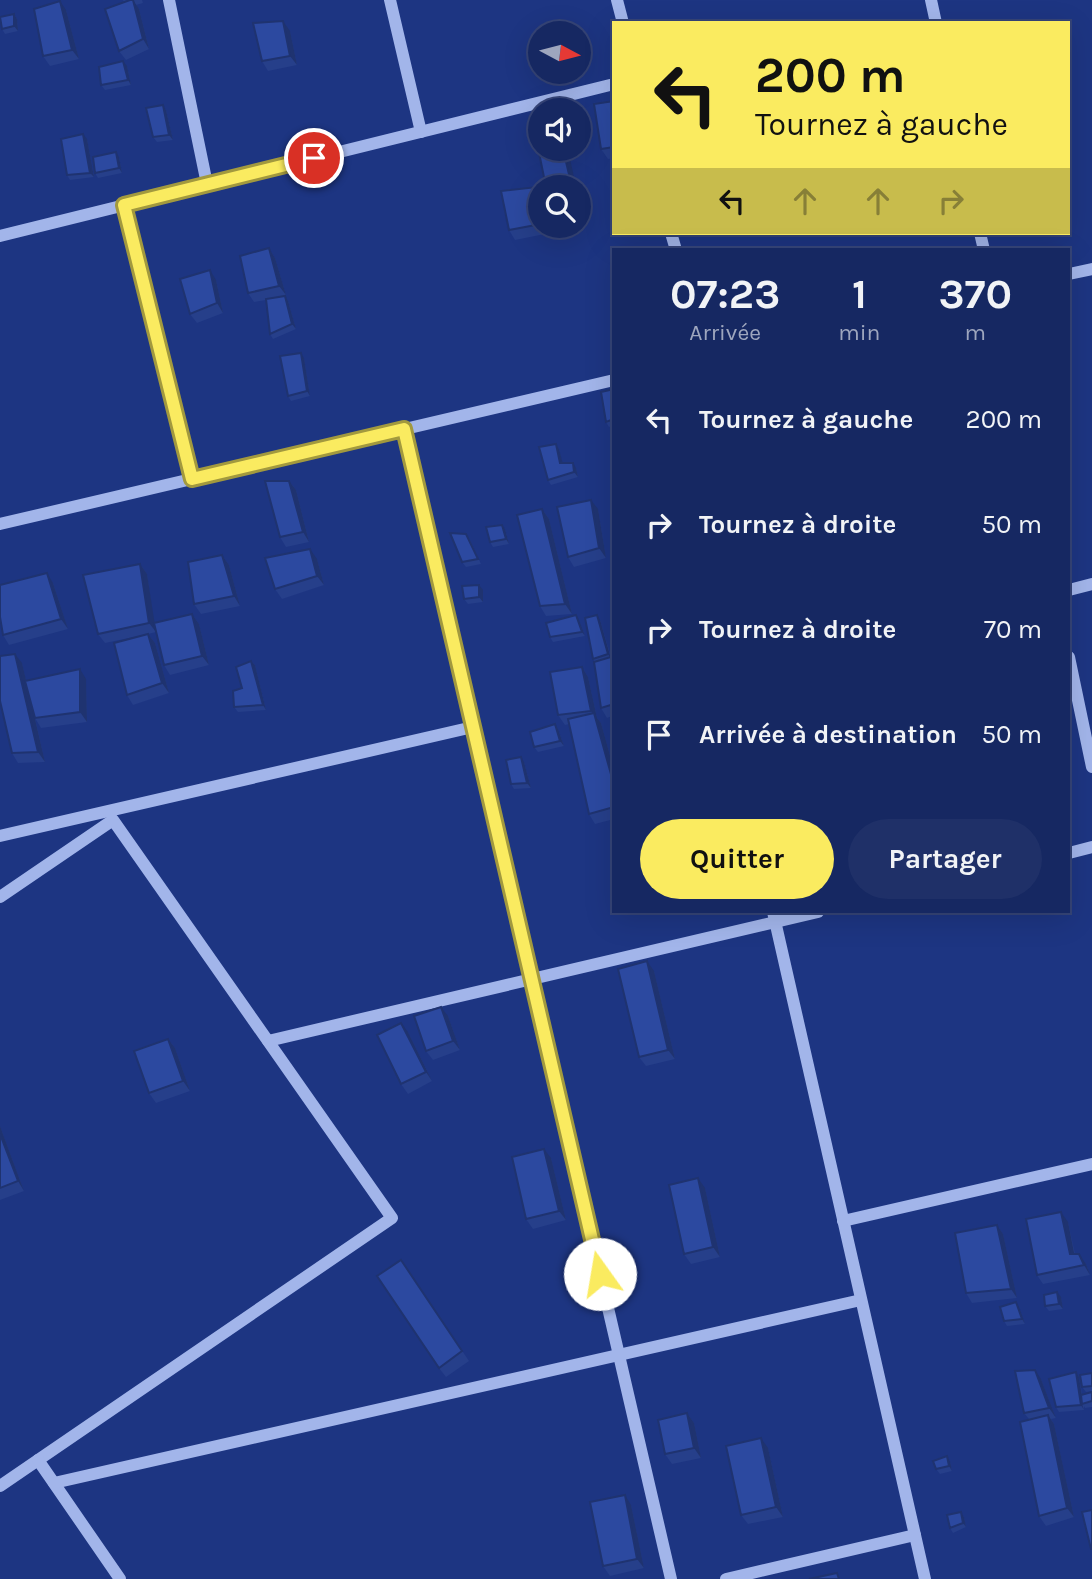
<!DOCTYPE html>
<html lang="fr">
<head>
<meta charset="utf-8">
<style>
  body { margin:0; font-family:Karla,sans-serif; background:#1f3068; color:#f1f3f6; height:100vh; display:flex; flex-direction:column; font-size:26px; white-space:nowrap }
  * { box-sizing:border-box; margin:0 }
  p { font-size:23px; color:#9ea6be }
  .icon { flex:none; width:38px; height:38px; fill:none; stroke:currentColor; stroke-width:2; stroke-linecap:round; stroke-linejoin:round }
  .map { position:relative; flex:1; overflow:hidden }
  .drawer { position:absolute; left:612px; top:248px; width:458px; height:665px; display:flex; flex-direction:column; background:#162862; border-radius:0px; box-shadow:0 7px 28px #0002,0 0 0 2px #354477 }
  .drawer>* { flex:none }
  .banner { position:absolute; left:612px; top:21px; width:458px; height:214px; border-radius:0px; box-shadow:0 7px 28px #0002,0 0 0 2px #354477; background:#faeb60; color:#111; overflow:hidden }
  .needle { width:46px; rotate:97deg }
  .fabs { position:absolute; left:528px; top:21px; display:grid; gap:14px }
  .fabs a { display:grid; place-items:center; width:63px; height:63px; border-radius:50%; background:#162862; box-shadow:0 7px 28px #0002,0 0 0 2px #354477; font-size:35px }
  .pin { position:absolute; display:grid; place-items:center; width:60px; height:60px; color:#fff; margin:-30px; border:4px solid #fff; border-radius:50%; box-shadow:0 2px 7px #0007 }
  .me { position:absolute; width:77px; margin:-38px; rotate:347deg; stroke-linejoin:round; filter:drop-shadow(0 0 5px #0008) }
  .turn { display:flex; align-items:center; gap:24px; height:147px; padding:0 28px; font-size:32px }
  .turn .icon { width:91px; height:91px; stroke-width:2.5 }
  .turn b { display:block; font-size:49px; line-height:60px }
  .lanes { display:flex; align-items:center; height:66px; padding:0 28px; background:#0003; justify-content:center; gap:35px; direction:ltr }
  .lanes .off { opacity:.35 }
  .eta { display:flex; justify-content:space-evenly; align-items:center; height:119px; text-align:center }
  .eta b { font-size:42px; font-weight:700; line-height:49px }
  .action { display:flex; gap:14px; margin-top:auto; padding:14px 28px }
  .action a { flex:1; height:80px; border-radius:42px; background:#faeb60; color:#111; font-size:28px; font-weight:700; line-height:80px; text-align:center }
  .action a+a { background:#1f3068; color:#f1f3f6 }
  ul { padding:0; list-style:none }
  li { display:flex; align-items:center; gap:21px; height:105px; padding:0 28px }
  li div { flex:1 }
  li b { display:block; font-size:26px }
  li em { font-style:normal }
  .map>svg:first-child { display:block }
  .lines { fill:none; stroke-linecap:round; stroke-linejoin:round }
  .minor { stroke:#a2b5ea; stroke-width:12 }
  .wall { fill:#263f8a }
  .shaded-wall { fill:#1f3370 }
  .building { fill:#2c49a0; stroke:#1f3370; stroke-width:2 }
  .route-casing { stroke:#a2993e; stroke-width:18 }
  .route { stroke:#faeb60; stroke-width:12 }
</style>
</head>
<body>
<div class="map">
<svg width="1092" height="1579" viewBox="0 0 1092 1579">
  <rect width="100%" height="100%" fill="#1d3582"/>
  <g class="lines">
    <g class="minor">
      <polyline points="169,0 207,184"/>
      <polyline points="390,0 421,132"/>
      <polyline points="617,0 623,23"/>
      <polyline points="931,0 936,23"/>
      <polyline points="124,205 192,479"/>
      <polyline points="671,233 676,250"/>
      <polyline points="980,233 984,250"/>
      <polyline points="0,236 614,84"/>
      <polyline points="1069,274 1092,269"/>
      <polyline points="404,430 671,1579"/>
      <polyline points="0,524 614,380"/>
      <polyline points="1069,590 1092,584"/>
      <polyline points="1069,657 1092,767"/>
      <polyline points="0,836 473,727"/>
      <polyline points="1069,853 1092,847"/>
      <polyline points="0,897 113,820 392,1218 0,1486"/>
      <polyline points="773,912 925,1579"/>
      <polyline points="268,1041 818,912"/>
      <polyline points="843,1221 1092,1164"/>
      <polyline points="38,1460 120,1579"/>
      <polyline points="54,1483 861,1300"/>
      <polyline points="726,1579 915,1535"/>
    </g>
  </g>
  <g class="wall">
    <polygon points="123,0 142,0 143,3 136,5 139,9 149,49 126,60 119,51 124,2"/>
    <polygon points="66,10 79,59 50,66 43,56"/>
    <polygon points="14,14 17,19 18,31 5,34 2,29"/>
    <polygon points="290,31 297,65 268,71 262,61"/>
    <polygon points="127,66 131,85 105,90 101,85"/>
    <polygon points="614,101 614,158 608,159 601,149"/>
    <polygon points="163,105 166,110 173,140 157,142 153,137"/>
    <polygon points="87,139 94,177 70,180 67,175"/>
    <polygon points="119,157 122,173 98,178 95,173"/>
    <polygon points="541,192 541,226 549,226 550,233 515,240 509,230"/>
    <polygon points="579,201 585,228 561,235 554,226 579,226"/>
    <polygon points="269,248 275,258 286,295 274,298 285,296 288,301 296,329 273,339 270,334 266,300 254,302 248,293"/>
    <polygon points="216,280 223,313 197,323 190,314"/>
    <polygon points="304,358 310,396 291,401 288,396"/>
    <polygon points="614,389 614,425 609,427 606,422"/>
    <polygon points="556,444 559,449 562,463 576,468 578,477 551,485 548,480"/>
    <polygon points="289,481 296,490 309,542 286,547 280,537"/>
    <polygon points="542,509 549,519 572,614 546,616 540,606"/>
    <polygon points="598,509 606,558 574,567 568,557"/>
    <polygon points="502,525 505,529 509,544 493,547 490,542"/>
    <polygon points="469,538 481,564 466,567 462,562"/>
    <polygon points="222,555 229,565 240,606 201,614 194,604"/>
    <polygon points="317,559 324,585 282,599 275,589"/>
    <polygon points="140,564 147,574 154,623 192,614 199,624 209,665 170,675 164,665 156,632 148,634 155,643 169,693 133,705 127,695 148,634 105,643 98,634"/>
    <polygon points="53,583 68,629 9,645 3,635"/>
    <polygon points="483,590 483,602 468,604 464,599"/>
    <polygon points="579,620 585,636 553,642 550,637"/>
    <polygon points="600,620 611,657 614,656 614,715 607,718 601,708 595,662 593,659"/>
    <polygon points="251,661 255,665 266,710 238,712 234,707 242,688"/>
    <polygon points="22,663 26,681 86,679 87,722 41,728 35,718 45,762 18,763 12,753"/>
    <polygon points="582,667 588,677 597,718 601,723 614,770 614,819 595,824 589,814 569,724 565,725 558,715"/>
    <polygon points="555,724 558,729 564,746 538,752 534,747"/>
    <polygon points="524,762 531,788 514,789 511,784"/>
    <polygon points="654,971 675,1059 646,1066 639,1057"/>
    <polygon points="448,1016 460,1050 433,1060 426,1051"/>
    <polygon points="408,1032 432,1081 408,1094 401,1084"/>
    <polygon points="168,1039 175,1048 190,1091 156,1103 149,1093"/>
    <polygon points="0,1126 24,1191 0,1200"/>
    <polygon points="551,1158 566,1220 533,1229 526,1219"/>
    <polygon points="705,1188 720,1257 691,1264 684,1254"/>
    <polygon points="1068,1222 1075,1254 1086,1264 1090,1275 1043,1284 1037,1275"/>
    <polygon points="997,1225 1003,1234 1017,1298 972,1303 966,1293"/>
    <polygon points="401,1260 469,1361 446,1377 439,1368"/>
    <polygon points="1061,1297 1063,1309 1049,1311 1045,1306"/>
    <polygon points="1019,1307 1025,1324 1007,1326 1004,1321"/>
    <polygon points="1076,1372 1079,1377 1082,1394 1092,1392 1092,1407 1085,1408 1084,1406 1084,1410 1059,1412 1056,1407"/>
    <polygon points="1092,1373 1092,1391 1086,1392 1082,1387"/>
    <polygon points="1041,1379 1056,1418 1051,1419 1054,1424 1074,1517 1046,1526 1039,1516 1029,1419 1024,1413"/>
    <polygon points="687,1413 694,1423 701,1458 672,1464 665,1454"/>
    <polygon points="768,1448 783,1517 748,1524 741,1515"/>
    <polygon points="947,1456 950,1461 952,1471 940,1474 936,1469"/>
    <polygon points="631,1505 644,1568 610,1576 603,1566"/>
    <polygon points="961,1512 964,1517 966,1527 953,1533 950,1528"/>
  </g>
  <g class="shaded-wall">
    <polygon points="133,0 139,9 149,49 143,39"/>
    <polygon points="60,1 66,10 79,59 72,50"/>
    <polygon points="14,14 17,19 18,31 14,26"/>
    <polygon points="283,21 290,31 297,65 290,56"/>
    <polygon points="123,61 127,66 131,85 128,80"/>
    <polygon points="163,105 166,110 173,140 169,135"/>
    <polygon points="83,134 87,139 94,177 90,173"/>
    <polygon points="563,149 568,149 576,187 572,187"/>
    <polygon points="116,152 119,157 122,173 119,168"/>
    <polygon points="537,187 541,192 541,209"/>
    <polygon points="579,201 585,228 579,220"/>
    <polygon points="269,248 275,258 286,295 279,286"/>
    <polygon points="210,270 216,280 223,313 217,303"/>
    <polygon points="285,296 288,301 296,329 292,324"/>
    <polygon points="301,353 304,358 310,396 307,391"/>
    <polygon points="556,444 559,449 564,468 560,463"/>
    <polygon points="573,463 576,468 578,477 574,472"/>
    <polygon points="289,481 296,490 309,542 303,532"/>
    <polygon points="591,500 598,509 606,558 599,548"/>
    <polygon points="542,509 549,519 572,614 565,604"/>
    <polygon points="502,525 505,529 509,544 506,539"/>
    <polygon points="310,549 317,559 324,585 317,576"/>
    <polygon points="222,555 229,565 240,606 234,596"/>
    <polygon points="140,564 147,574 156,632 149,623"/>
    <polygon points="47,573 53,583 68,629 61,619"/>
    <polygon points="479,585 483,590 483,602 479,597"/>
    <polygon points="192,614 199,624 209,665 202,656"/>
    <polygon points="576,615 579,620 585,636 582,632"/>
    <polygon points="597,615 600,620 611,659 608,654"/>
    <polygon points="148,634 155,643 169,693 162,683"/>
    <polygon points="15,654 22,663 45,762 38,752"/>
    <polygon points="251,661 255,665 266,710 263,705"/>
    <polygon points="582,667 588,677 597,718 601,723 614,770 614,785 595,716 591,711"/>
    <polygon points="80,669 86,679 87,722 80,712"/>
    <polygon points="555,724 558,729 564,746 560,741"/>
    <polygon points="521,757 524,762 531,788 527,783"/>
    <polygon points="647,961 654,971 675,1059 668,1050"/>
    <polygon points="441,1007 448,1016 460,1050 453,1041"/>
    <polygon points="401,1023 408,1032 432,1081 426,1072"/>
    <polygon points="168,1039 175,1048 190,1091 183,1081"/>
    <polygon points="0,1126 24,1191 18,1181 0,1134"/>
    <polygon points="544,1149 551,1158 566,1220 559,1211"/>
    <polygon points="698,1178 705,1188 720,1257 713,1247"/>
    <polygon points="1061,1212 1068,1222 1076,1263 1070,1254"/>
    <polygon points="997,1225 1003,1234 1017,1298 1011,1289"/>
    <polygon points="1079,1254 1086,1264 1090,1275 1084,1265"/>
    <polygon points="1057,1292 1061,1297 1063,1309 1059,1304"/>
    <polygon points="1016,1302 1019,1307 1025,1324 1022,1319"/>
    <polygon points="1035,1370 1041,1379 1056,1418 1049,1408"/>
    <polygon points="1076,1372 1079,1377 1083,1403 1082,1404 1084,1410 1081,1405"/>
    <polygon points="687,1413 694,1423 701,1458 694,1448"/>
    <polygon points="1048,1415 1054,1424 1074,1517 1067,1508"/>
    <polygon points="761,1438 768,1448 783,1517 776,1507"/>
    <polygon points="947,1456 950,1461 952,1471 949,1466"/>
    <polygon points="625,1495 631,1505 644,1568 637,1559"/>
    <polygon points="961,1512 964,1517 966,1527 963,1523"/>
  </g>
  <g class="building">
    <polygon points="130,0 133,0 143,39 119,51 105,9"/>
    <polygon points="60,1 72,50 43,56 34,9"/>
    <polygon points="14,14 14,26 2,29 0,17"/>
    <polygon points="283,21 290,56 262,61 253,23"/>
    <polygon points="123,61 128,80 101,85 99,67"/>
    <polygon points="614,101 614,147 601,149 594,104"/>
    <polygon points="163,105 169,135 153,137 146,108"/>
    <polygon points="83,134 90,173 67,175 61,139"/>
    <polygon points="541,137 541,149 563,149 572,187 546,187 536,138"/>
    <polygon points="116,152 119,168 95,173 93,157"/>
    <polygon points="537,187 541,209 541,224 509,230 501,191"/>
    <polygon points="269,248 279,286 248,293 240,256"/>
    <polygon points="210,270 217,303 190,314 180,279"/>
    <polygon points="285,296 292,324 270,334 266,299"/>
    <polygon points="301,353 307,391 288,396 280,356"/>
    <polygon points="614,389 614,419 606,422 601,392"/>
    <polygon points="556,444 560,463 573,463 574,472 548,480 539,447"/>
    <polygon points="265,481 289,481 303,532 280,537"/>
    <polygon points="591,500 599,548 568,557 557,507"/>
    <polygon points="542,509 565,604 540,606 517,515"/>
    <polygon points="502,525 506,539 490,542 486,527"/>
    <polygon points="450,533 466,534 478,559 462,562"/>
    <polygon points="310,549 317,576 275,589 265,558"/>
    <polygon points="222,555 234,596 194,604 188,562"/>
    <polygon points="140,564 149,623 98,634 83,575"/>
    <polygon points="47,573 61,619 3,635 0,617 0,585"/>
    <polygon points="479,585 479,597 464,599 462,586"/>
    <polygon points="192,614 202,656 164,665 154,623"/>
    <polygon points="576,615 582,632 550,637 546,623"/>
    <polygon points="597,615 608,654 593,659 585,618"/>
    <polygon points="148,634 162,683 127,695 114,643"/>
    <polygon points="15,654 38,752 12,753 0,701 0,656"/>
    <polygon points="614,656 614,704 601,708 594,662"/>
    <polygon points="251,661 263,705 234,707 233,691 242,688 236,667"/>
    <polygon points="582,667 591,711 558,715 550,672"/>
    <polygon points="80,669 80,712 35,718 25,681"/>
    <polygon points="594,713 614,785 614,807 589,814 568,719"/>
    <polygon points="555,724 560,741 534,747 530,732"/>
    <polygon points="521,757 527,783 511,784 506,760"/>
    <polygon points="647,961 668,1050 639,1057 618,969"/>
    <polygon points="441,1007 453,1041 426,1051 414,1016"/>
    <polygon points="401,1023 426,1072 401,1084 377,1035"/>
    <polygon points="168,1039 183,1081 149,1093 134,1051"/>
    <polygon points="0,1134 18,1181 0,1188"/>
    <polygon points="544,1149 559,1211 526,1219 512,1157"/>
    <polygon points="698,1178 713,1247 684,1254 669,1185"/>
    <polygon points="1061,1212 1070,1254 1079,1254 1084,1265 1037,1275 1026,1219"/>
    <polygon points="997,1225 1011,1289 966,1293 955,1233"/>
    <polygon points="401,1260 462,1351 439,1368 377,1276"/>
    <polygon points="1057,1292 1059,1304 1045,1306 1044,1295"/>
    <polygon points="1016,1302 1022,1319 1004,1321 1000,1307"/>
    <polygon points="1035,1370 1049,1408 1024,1413 1015,1371"/>
    <polygon points="1076,1372 1081,1405 1056,1407 1049,1379"/>
    <polygon points="1092,1373 1092,1386 1082,1387 1080,1375"/>
    <polygon points="1092,1392 1092,1401 1082,1404 1081,1395"/>
    <polygon points="687,1413 694,1448 665,1454 658,1420"/>
    <polygon points="1048,1415 1067,1508 1039,1516 1020,1422"/>
    <polygon points="761,1438 776,1507 741,1515 726,1446"/>
    <polygon points="947,1456 949,1466 936,1469 933,1461"/>
    <polygon points="625,1495 637,1559 603,1566 590,1502"/>
    <polygon points="1092,1510 1092,1549 1091,1549 1082,1512"/>
    <polygon points="961,1512 963,1523 950,1528 947,1515"/>
    <polygon points="837,1573 839,1579 809,1579"/>
  </g>
  <g class="lines">
    <g class="route-casing">
      <polyline id="route" points="314,158 124,205 192,479 404,429 600,1274"/>
    </g>
    <use href="#route" class="route"/>
  </g>
</svg>
<div class="fabs">
<a><svg class="needle" viewBox="-14 -14 28 28"><path d="M0-13l5 13h-10z" fill="#e53935"/><path d="M0 13l5-13h-10z" fill="#9ea6be"/></svg></a>
<a><svg class="icon" aria-label="sound" viewBox="0 0 24 24"><path d="M4 9h4l5-4v14l-5-4H4zM17 9q2 3 0 6"/></svg></a>
<a><svg class="icon" aria-label="search" viewBox="0 0 24 24"><circle cx="10" cy="10" r="6"/><path d="M15 15l6 6"/></svg></a>
</div>
<div class="pin" style="left:314px;top:158px;background:#d93025"><svg class="icon" aria-label="arrive" viewBox="0 0 24 24"><path d="M6 21V4h12l-3 4 3 4H6"/></svg></div>
<svg class="me" style="left:600px;top:1274px" viewBox="-20 -20 40 40"><circle r="19" fill="#fff"/><path d="M0-13L10 11 0 6-10 11z" fill="#faeb60"/></svg>
<div class="banner">
<div class="turn"><svg class="icon" aria-label="left" viewBox="0 0 24 24"><path d="M17 20v-9H6M10 6l-5 5 5 5"/></svg><div><b>200 m</b>Tournez à gauche</div></div>
<div class="lanes"><svg class="icon" aria-label="left" viewBox="0 0 24 24"><path d="M17 20v-9H6M10 6l-5 5 5 5"/></svg><svg class="icon off" aria-label="ahead" viewBox="0 0 24 24"><path d="M12 20V5M6 11l6-6 6 6"/></svg><svg class="icon off" aria-label="ahead" viewBox="0 0 24 24"><path d="M12 20V5M6 11l6-6 6 6"/></svg><svg class="icon off" aria-label="right" viewBox="0 0 24 24"><path d="M7 20v-9h11M14 6l5 5-5 5"/></svg></div>
</div>
<section class="drawer">
<div class="eta">
<div><b>07:23</b><p>Arrivée</p></div>
<div><b>1</b><p>min</p></div>
<div><b>370</b><p>m</p></div>
</div>
<ul>
<li><svg class="icon" aria-label="left" viewBox="0 0 24 24"><path d="M17 20v-9H6M10 6l-5 5 5 5"/></svg><div><b>Tournez à gauche</b></div><em>200 m</em></li>
<li><svg class="icon" aria-label="right" viewBox="0 0 24 24"><path d="M7 20v-9h11M14 6l5 5-5 5"/></svg><div><b>Tournez à droite</b></div><em>50 m</em></li>
<li><svg class="icon" aria-label="right" viewBox="0 0 24 24"><path d="M7 20v-9h11M14 6l5 5-5 5"/></svg><div><b>Tournez à droite</b></div><em>70 m</em></li>
<li><svg class="icon" aria-label="arrive" viewBox="0 0 24 24"><path d="M6 21V4h12l-3 4 3 4H6"/></svg><div><b>Arrivée à destination</b></div><em>50 m</em></li>
</ul>
<div class="action"><a>Quitter</a><a>Partager</a></div>
</section>
</div>
</body>
</html>
